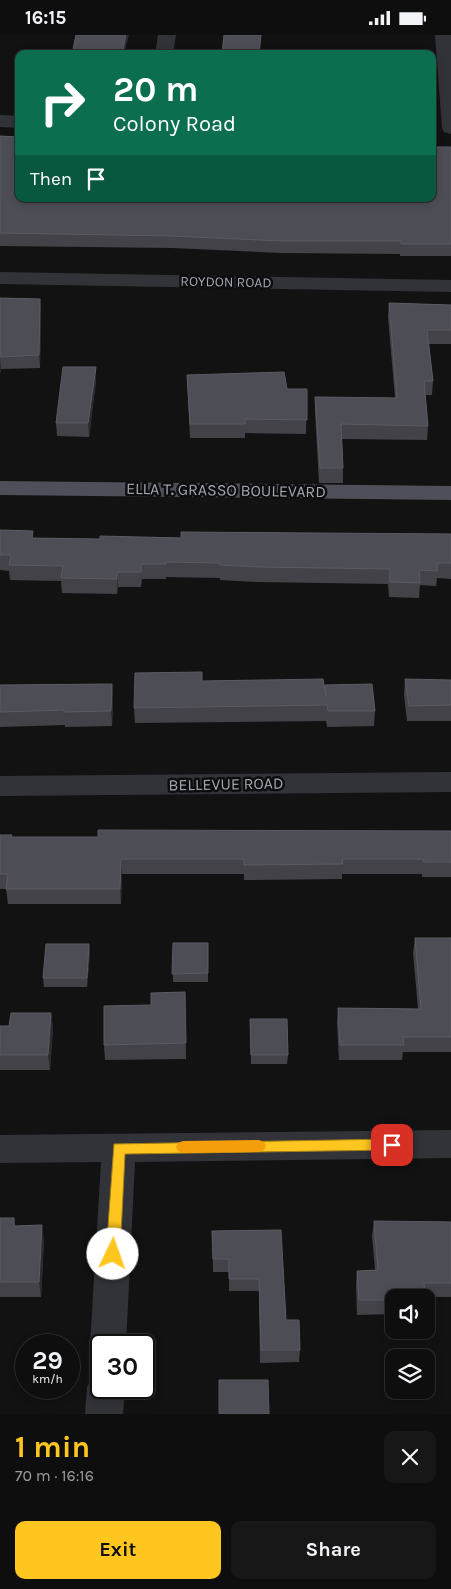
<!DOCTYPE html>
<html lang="en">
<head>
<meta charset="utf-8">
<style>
  body { margin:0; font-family:Karla,sans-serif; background:#171717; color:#f1f3f6; height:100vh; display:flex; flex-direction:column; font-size:19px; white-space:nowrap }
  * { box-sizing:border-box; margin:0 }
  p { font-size:16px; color:#9b9c9e }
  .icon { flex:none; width:28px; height:28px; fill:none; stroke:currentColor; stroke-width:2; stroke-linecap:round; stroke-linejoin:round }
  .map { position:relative; height:1379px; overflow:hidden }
  .sheet { display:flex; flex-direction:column; background:#0e0e0e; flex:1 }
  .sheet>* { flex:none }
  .banner { position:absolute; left:15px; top:15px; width:421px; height:152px; border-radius:10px; box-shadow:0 2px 8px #0003,0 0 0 1px #2e2e2e; background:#0b6e4f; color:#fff; overflow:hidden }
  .buttons { position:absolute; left:385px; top:1254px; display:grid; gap:10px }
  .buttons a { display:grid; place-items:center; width:50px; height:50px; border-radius:10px; background:#0e0e0e; box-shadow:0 2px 8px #0003,0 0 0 1px #2e2e2e; font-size:25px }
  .speed { position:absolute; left:15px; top:1299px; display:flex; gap:10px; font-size:25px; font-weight:700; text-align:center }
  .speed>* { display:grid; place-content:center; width:65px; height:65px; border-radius:50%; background:#0e0e0e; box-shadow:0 2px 8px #0003,0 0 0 1px #2e2e2e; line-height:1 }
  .speed small { font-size:12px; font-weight:400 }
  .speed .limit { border:2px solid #111; border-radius:8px; background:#fff; color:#111 }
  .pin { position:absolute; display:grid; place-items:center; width:42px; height:42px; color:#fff; margin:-21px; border-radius:10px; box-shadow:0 2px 8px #0006 }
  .me { position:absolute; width:55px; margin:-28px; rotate:3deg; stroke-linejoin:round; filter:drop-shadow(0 0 4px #0008) }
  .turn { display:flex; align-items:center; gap:18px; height:105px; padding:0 15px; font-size:22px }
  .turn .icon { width:65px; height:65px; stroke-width:2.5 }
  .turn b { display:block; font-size:35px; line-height:42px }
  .then { display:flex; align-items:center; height:48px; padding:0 15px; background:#0003; gap:10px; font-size:19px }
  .round { display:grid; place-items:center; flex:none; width:52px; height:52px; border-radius:10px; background:#171717 }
  .headline { display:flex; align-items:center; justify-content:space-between; height:85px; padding:0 15px }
  h1 { font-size:30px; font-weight:700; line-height:38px; color:#fec61f }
  .primary-button { display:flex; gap:10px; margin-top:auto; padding:10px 15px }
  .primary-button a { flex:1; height:58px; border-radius:10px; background:#fec61f; color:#111; font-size:20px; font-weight:700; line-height:58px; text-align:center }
  .primary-button a+a { background:#171717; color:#f1f3f6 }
  .status { display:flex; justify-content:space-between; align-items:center; height:35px; padding:0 25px; background:#0e0e0e; direction:ltr }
  .status svg { height:14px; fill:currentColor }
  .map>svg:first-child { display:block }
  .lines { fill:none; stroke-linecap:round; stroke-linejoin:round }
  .minor { fill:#323339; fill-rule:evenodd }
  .major { fill:#4e4f58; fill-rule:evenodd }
  .wall { fill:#434249 }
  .shaded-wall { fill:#2b2b2f }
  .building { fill:#4d4d55; stroke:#5b5b64 }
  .route { fill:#fec61f; stroke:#a58114 }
  .slow { fill:#f59e0b }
  .labels { text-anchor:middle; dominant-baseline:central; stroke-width:5; stroke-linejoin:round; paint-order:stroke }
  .far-street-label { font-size:14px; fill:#a2a6b5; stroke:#0d0d0e }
  .street-label { font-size:16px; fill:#a2a6b5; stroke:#0d0d0e }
</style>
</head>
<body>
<div class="status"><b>16:15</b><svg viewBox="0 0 49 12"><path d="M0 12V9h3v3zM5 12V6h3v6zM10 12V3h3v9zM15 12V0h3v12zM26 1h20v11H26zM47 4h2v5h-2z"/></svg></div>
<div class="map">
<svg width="451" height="1379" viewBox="0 0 451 1379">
  <rect width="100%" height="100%" fill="#121213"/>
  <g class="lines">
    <g class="minor">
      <polygon points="158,0 176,0 173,19 155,19"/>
      <polygon points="435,0 451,0 451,99 444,97 442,93"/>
      <polygon points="0,80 19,81 19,93 0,92"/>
      <polygon points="0,237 451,245 451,257 0,249"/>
      <polygon points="451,737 451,757 0,761 0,741"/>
      <polygon points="451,1095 451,1123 135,1127 126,1310 101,1310 101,1324 95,1322 90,1310 101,1127 0,1128 0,1100"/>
      <polygon points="101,1336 101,1352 125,1352 123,1379 85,1379 87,1352 93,1340"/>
    </g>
    <polygon class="major" points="0,446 451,451 451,465 0,460"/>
  </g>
  <g class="wall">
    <polygon points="0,101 451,112 451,221 400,221 400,219 281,218 172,213 0,211"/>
    <polygon points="0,263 40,264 41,276 40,333 1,334 0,339"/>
    <polygon points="389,268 451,270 451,309 429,309 433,346 432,360 425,360 428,391 427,405 342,404 343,433 343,448 319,448 315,376 315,362 395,363 388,282"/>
    <polygon points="96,332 96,346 89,402 57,401 56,388"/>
    <polygon points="187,340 287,354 307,354 306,399 245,398 245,403 190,403"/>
    <polygon points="0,495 33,496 33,503 100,504 451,499 451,544 437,543 436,551 420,550 419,563 389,562 388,549 258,547 220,545 220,543 166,542 166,544 142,544 141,552 118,552 117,559 62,558 61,546 10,545 9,536 0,535"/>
    <polygon points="405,644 451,645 451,686 407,686 404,660"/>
    <polygon points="202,646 325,654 375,676 374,691 327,692 326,686 135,688 134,673"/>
    <polygon points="112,649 113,665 112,691 65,692 65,690 0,692 0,650"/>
    <polygon points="451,796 451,842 422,842 422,839 342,839 342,844 244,845 244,839 122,839 121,869 8,869 6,854 0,854 0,800 12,800 12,802 98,802"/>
    <polygon points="415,903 451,903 451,1017 403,1017 402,1025 339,1025 337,988 338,973 418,974 413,918"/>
    <rect x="173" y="908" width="35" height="39"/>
    <polygon points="89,909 90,918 87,952 44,952 43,943"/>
    <polygon points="185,957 186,1024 105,1025 104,1010 151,970"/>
    <polygon points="51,978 53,993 50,1035 0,1035 0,991 9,991"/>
    <polygon points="250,984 288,1020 287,1029 251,1029"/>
    <polygon points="0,1183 14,1183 15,1191 44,1205 41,1262 0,1262"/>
    <polygon points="374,1186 451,1187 451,1262 394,1262 394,1279 357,1280 356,1250 357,1236 375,1235 372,1201"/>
    <polygon points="281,1195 286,1285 300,1315 299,1327 260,1328 259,1256 229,1256 229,1237 213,1237 212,1196"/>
  </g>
  <g class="shaded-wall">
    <polygon points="126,0 129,0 124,19 122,19"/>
    <polygon points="40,264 41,276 40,333 39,320"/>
    <polygon points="0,322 1,334 0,339"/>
    <polygon points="96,332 96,346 89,402 88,388"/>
    <polygon points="117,537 118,552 117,559"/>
    <polygon points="112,649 113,665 112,691 111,676"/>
    <polygon points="121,824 122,839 121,869 120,854"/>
    <polygon points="89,909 90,918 87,952 87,943"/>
    <polygon points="51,978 53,993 50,1035 48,1020"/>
    <polygon points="42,1190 44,1205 41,1262 39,1247"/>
  </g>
  <g class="building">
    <polygon points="76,0 126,0 122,19 72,19"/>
    <polygon points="224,0 261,0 259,19 222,19"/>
    <polygon points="0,101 19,102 19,164 432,164 432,110 436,110 436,112 451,112 451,209 401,209 401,206 282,206 172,201 0,198"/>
    <polygon points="0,263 40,264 39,320 0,322"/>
    <polygon points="389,268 451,270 451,295 427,295 433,346 424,346 428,391 341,389 343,433 320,433 315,362 397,363"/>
    <polygon points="63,332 96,332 88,388 56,388"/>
    <polygon points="284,337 287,354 307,354 307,385 245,384 245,389 190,389 187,340"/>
    <polygon points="0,495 33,496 32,503 100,504 100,501 181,503 181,497 451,499 451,528 437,528 437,536 419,535 420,548 390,547 390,534 259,532 220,530 220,528 166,527 166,529 141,529 141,537 117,537 117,544 61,543 63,531 9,530 11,520 0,520"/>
    <polygon points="202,637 202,646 323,644 326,661 325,650 372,649 375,676 328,676 327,670 134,673 135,638"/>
    <polygon points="405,644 451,645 451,670 409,671"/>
    <polygon points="112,649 111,676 64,677 64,675 0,677 0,650"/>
    <polygon points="98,795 451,796 451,827 424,827 423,824 342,824 343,829 244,830 244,824 121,824 120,854 6,854 8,839 0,839 0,800 12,800 11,802 98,802"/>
    <polygon points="415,903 451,903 451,1002 403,1002 404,1010 340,1010 338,973 421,974"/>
    <polygon points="173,908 208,908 208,938 172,939"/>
    <polygon points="46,909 89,909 87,943 43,943"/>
    <polygon points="185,957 186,1008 104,1010 104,971 151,970 151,958"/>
    <polygon points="11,978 51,978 48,1020 0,1020 0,991 9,991"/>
    <polygon points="250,984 287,984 288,1020 251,1020"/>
    <polygon points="0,1183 14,1183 14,1191 42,1190 39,1247 0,1247"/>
    <polygon points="374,1186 451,1187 451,1248 424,1248 425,1262 394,1262 394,1265 359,1265 357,1236 378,1235"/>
    <polygon points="281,1195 286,1285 299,1285 300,1315 261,1315 259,1244 229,1244 229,1224 213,1224 212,1196"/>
    <polygon points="219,1345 268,1345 269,1379 219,1379"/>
  </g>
  <polygon class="route" points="392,1104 397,1105 399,1110 397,1114 392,1115 125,1119 120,1219 118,1224 113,1226 108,1224 106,1219 114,1109"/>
  <polygon class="slow" points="259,1105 264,1107 266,1111 264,1115 259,1117 183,1118 178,1116 176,1112 178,1108 183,1106"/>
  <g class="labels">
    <g class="far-street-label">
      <text transform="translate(226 247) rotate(1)">ROYDON ROAD</text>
    </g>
    <g class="street-label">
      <text transform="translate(226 455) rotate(1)">ELLA T. GRASSO BOULEVARD</text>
      <text transform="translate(226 749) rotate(-1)">BELLEVUE ROAD</text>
    </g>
  </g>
</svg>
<div class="buttons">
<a><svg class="icon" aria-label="sound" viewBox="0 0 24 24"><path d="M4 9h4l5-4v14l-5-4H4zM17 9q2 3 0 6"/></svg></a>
<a><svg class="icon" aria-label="layers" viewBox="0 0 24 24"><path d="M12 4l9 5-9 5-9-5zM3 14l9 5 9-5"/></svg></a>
</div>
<div class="speed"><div>29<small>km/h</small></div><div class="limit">30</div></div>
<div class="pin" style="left:392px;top:1110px;background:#d93025"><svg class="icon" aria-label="arrive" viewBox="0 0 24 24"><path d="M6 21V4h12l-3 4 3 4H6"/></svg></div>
<svg class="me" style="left:113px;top:1219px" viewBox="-20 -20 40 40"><circle r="19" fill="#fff"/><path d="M0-13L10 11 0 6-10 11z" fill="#fec61f"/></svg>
<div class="banner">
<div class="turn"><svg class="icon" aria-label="right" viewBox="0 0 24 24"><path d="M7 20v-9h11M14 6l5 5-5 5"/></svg><div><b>20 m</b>Colony Road</div></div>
<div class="then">Then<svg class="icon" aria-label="arrive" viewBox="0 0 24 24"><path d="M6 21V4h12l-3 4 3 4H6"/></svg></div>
</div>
</div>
<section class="sheet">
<div class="headline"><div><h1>1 min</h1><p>70 m · 16:16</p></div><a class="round"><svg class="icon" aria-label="close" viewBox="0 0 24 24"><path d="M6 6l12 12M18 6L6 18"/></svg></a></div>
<div class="primary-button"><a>Exit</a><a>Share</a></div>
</section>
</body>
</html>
